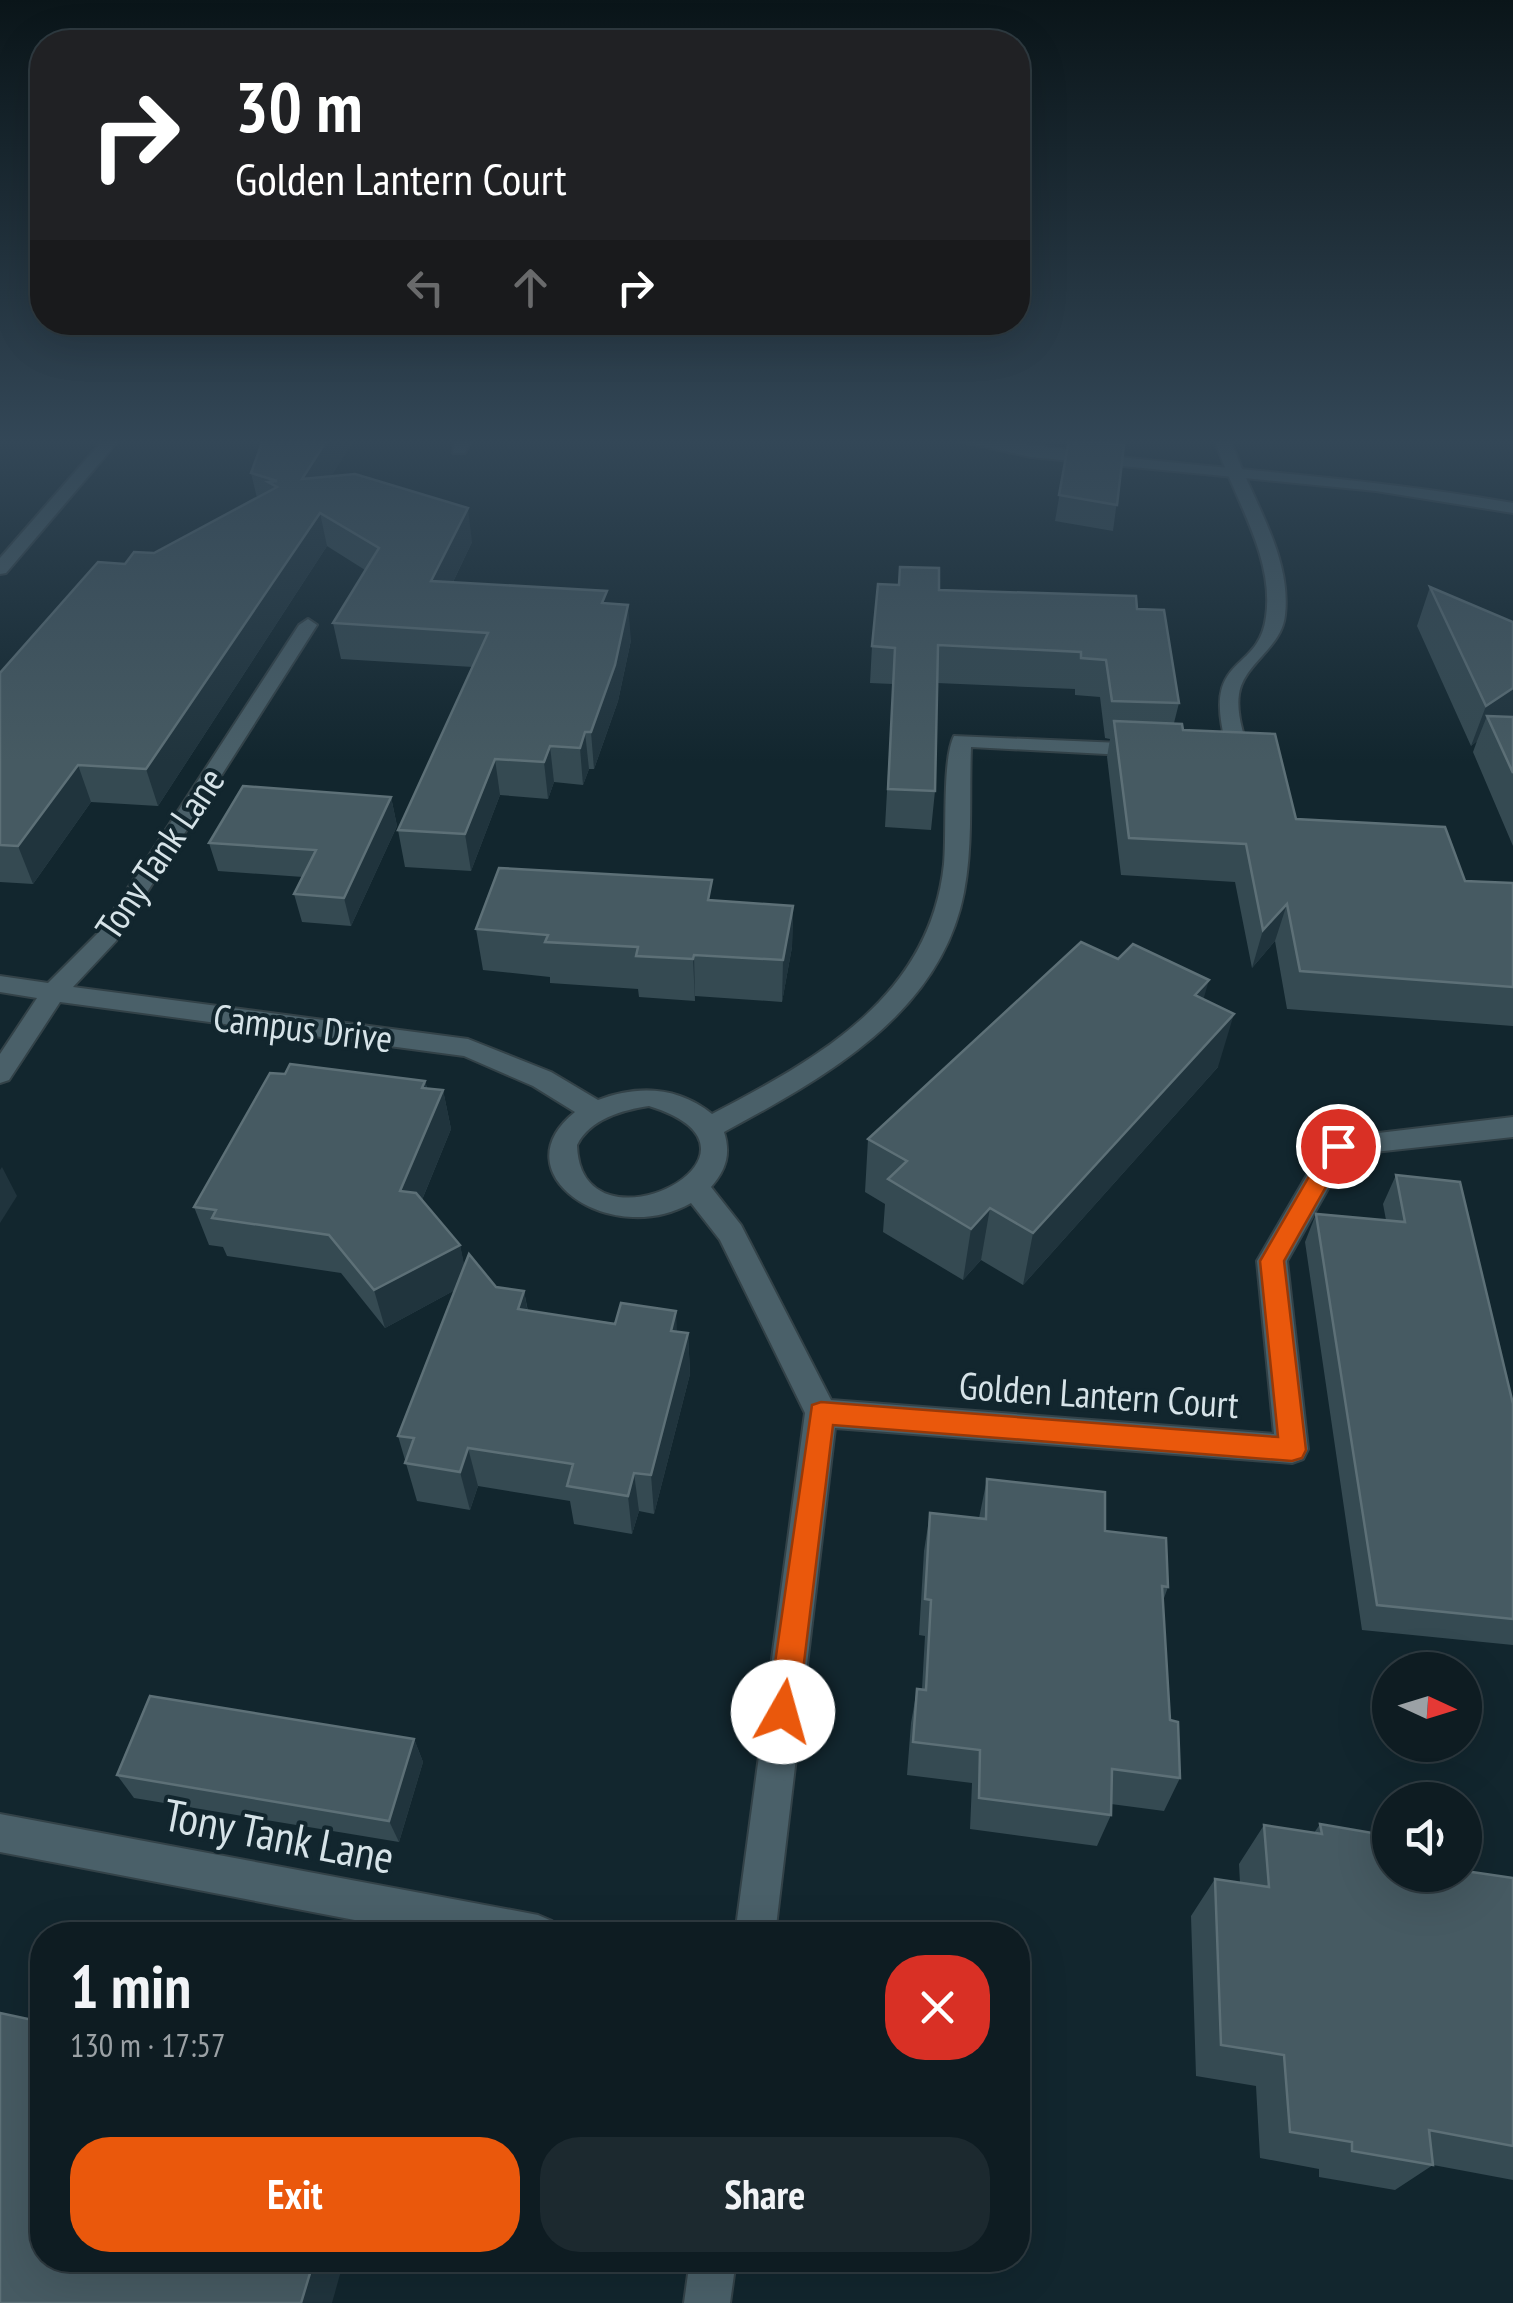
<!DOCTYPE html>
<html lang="en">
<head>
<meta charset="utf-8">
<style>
  body { margin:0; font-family:"PT Sans Narrow",sans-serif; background:#1c292f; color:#f1f3f6; height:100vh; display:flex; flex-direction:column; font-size:38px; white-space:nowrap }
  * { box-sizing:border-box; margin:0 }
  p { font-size:32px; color:#9ba1a5 }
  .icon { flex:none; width:55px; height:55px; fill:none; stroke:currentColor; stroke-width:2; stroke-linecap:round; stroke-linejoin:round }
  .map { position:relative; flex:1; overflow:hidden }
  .sheet { position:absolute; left:30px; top:1922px; width:1000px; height:350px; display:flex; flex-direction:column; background:#0e1c22; border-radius:40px; box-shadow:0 10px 40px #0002,0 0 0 2px #2e3a40 }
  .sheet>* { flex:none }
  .guide { position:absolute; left:30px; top:30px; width:1000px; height:305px; border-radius:40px; box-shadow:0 10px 40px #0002,0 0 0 2px #2e3a40; background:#202124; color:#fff; overflow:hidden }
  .needle { width:65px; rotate:94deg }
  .controls { position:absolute; left:1372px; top:1652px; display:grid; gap:20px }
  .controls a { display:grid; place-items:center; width:110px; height:110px; border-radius:50%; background:#0e1c22; box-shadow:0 10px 40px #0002,0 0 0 2px #2e3a40; font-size:50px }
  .pin { position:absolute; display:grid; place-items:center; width:85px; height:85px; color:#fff; margin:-42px; border:5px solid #fff; border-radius:50%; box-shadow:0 2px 10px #0007 }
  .me { position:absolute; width:110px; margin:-55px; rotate:7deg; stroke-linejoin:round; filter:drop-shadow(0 0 8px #0008) }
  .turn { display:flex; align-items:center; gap:35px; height:210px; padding:0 40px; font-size:45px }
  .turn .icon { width:130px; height:130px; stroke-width:2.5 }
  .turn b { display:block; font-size:70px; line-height:85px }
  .lanes { display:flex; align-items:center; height:95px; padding:0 40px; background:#0003; justify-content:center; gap:50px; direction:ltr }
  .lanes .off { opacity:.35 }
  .round { display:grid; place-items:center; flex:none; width:105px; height:105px; border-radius:40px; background:#1c292f }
  .headline { display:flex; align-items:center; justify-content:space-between; height:170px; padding:0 40px }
  h1 { font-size:60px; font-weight:700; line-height:75px }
  .cta { display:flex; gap:20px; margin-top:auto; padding:20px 40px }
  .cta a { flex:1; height:115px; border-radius:40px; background:#ea580c; color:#fff; font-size:40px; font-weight:700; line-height:115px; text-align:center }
  .cta a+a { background:#1c292f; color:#f1f3f6 }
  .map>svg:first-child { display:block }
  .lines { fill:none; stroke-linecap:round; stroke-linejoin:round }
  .minor-casing { stroke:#334248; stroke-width:4 }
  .tertiary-casing { stroke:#334248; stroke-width:4 }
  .secondary-casing { stroke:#334248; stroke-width:4 }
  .minor { fill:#4a6069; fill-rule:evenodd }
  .tertiary { fill:#4a6069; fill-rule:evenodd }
  .secondary { fill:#4a6069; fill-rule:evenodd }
  .wall { fill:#354a52 }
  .shaded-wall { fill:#20343d }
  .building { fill:#465a62; stroke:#5d7077; stroke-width:2.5 }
  .route { fill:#ea580c; stroke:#983908; stroke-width:2.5 }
  .labels { text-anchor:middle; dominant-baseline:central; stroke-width:8; stroke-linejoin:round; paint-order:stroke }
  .street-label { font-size:38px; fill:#d6e3e8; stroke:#12262e }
  .near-street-label { font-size:45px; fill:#d6e3e8; stroke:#12262e }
</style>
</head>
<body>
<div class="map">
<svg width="1513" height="2303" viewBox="0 0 1513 2303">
  <rect width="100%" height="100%" fill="#12262e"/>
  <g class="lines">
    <g class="minor-casing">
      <g id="minor">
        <polygon points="455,440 471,440 465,453 453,453"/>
        <path d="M1215,440H1231C1249,496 1292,554 1285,615C1282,648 1244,663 1239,694C1236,714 1244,735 1249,754L1239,760L1220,758L1217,754L1227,748C1200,652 1258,676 1266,617C1275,556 1232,496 1215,440Z"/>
        <path d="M308,619L317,625L116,941L73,987L468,1039L551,1072L598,1100C637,1085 678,1086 712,1114C819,1058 930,997 944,864C947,833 942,760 954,736L1144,744L1154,750L1144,756L971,747C969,795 973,845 964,892C941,1014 824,1078 724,1132C731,1154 726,1170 711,1187L741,1225L831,1400L1274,1434L1257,1261L1328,1139L1513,1117V1137L1347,1155L1287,1261L1308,1449L1303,1459L1292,1463L835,1428L775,1935H735L805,1413L720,1240L691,1203C611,1249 498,1173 575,1112L533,1086L464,1056L60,1002L9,1080L0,1083V1054L37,998L0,992V976L48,983L100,931L299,625ZM649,1106C798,1152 580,1263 577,1145C590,1119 622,1110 649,1106Z"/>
        <polygon points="0,1814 538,1915 552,1921 558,1935 433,1935 0,1852"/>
        <polygon points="690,2260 736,2260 730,2303 684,2303"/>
      </g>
    </g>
    <g class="tertiary-casing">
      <path id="tertiary" d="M955,440C1016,439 1078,453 1138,459C1264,472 1389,481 1513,503V513L1376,491L1031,457Z"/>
    </g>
    <g class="secondary-casing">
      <polygon id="secondary" points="103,440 119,440 6,573 0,574 0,558"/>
    </g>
    <use href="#minor" class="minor"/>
    <use href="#tertiary" class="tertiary"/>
    <use href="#secondary" class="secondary"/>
  </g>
  <g class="wall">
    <polygon points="263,440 354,440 331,476 472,542 453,582 608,604 631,640 618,701 594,769 589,769 583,785 554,782 548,799 500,795 471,871 405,867 398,830 473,667 341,659 333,623 365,570 327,546 158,806 91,802 33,884 0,882 0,673 125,564 154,553 257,498 251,473"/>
    <polygon points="1069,440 1125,440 1113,531 1055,521"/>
    <polygon points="1430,587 1513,622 1513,846 1473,752 1477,741 1471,746 1417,626"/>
    <polygon points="939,590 1137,609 1179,703 1174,723 1296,819 1465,881 1513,883 1513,1026 1287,1009 1275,941 1252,968 1235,882 1121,875 1107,757 1110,739 1105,738 1100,697 1075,695 1075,689 937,683 935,791 931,830 885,827 893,684 870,683 872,646"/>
    <polygon points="391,797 397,826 351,926 302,922 294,894 303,877 218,871 209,843"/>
    <polygon points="712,901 793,906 792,947 782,1002 695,996 695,1001 639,997 638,989 550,983 550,977 483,970 476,929"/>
    <polygon points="1203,1000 1218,1067 1023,1285 981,1260 963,1280 883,1232 885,1204 865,1192 868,1139"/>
    <polygon points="425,1081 427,1088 443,1090 451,1129 422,1200 460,1245 464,1266 496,1287 524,1291 528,1311 688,1333 690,1374 654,1514 639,1511 632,1534 574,1524 570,1501 478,1486 470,1510 417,1501 398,1436 455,1290 385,1328 341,1273 227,1256 223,1247 209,1245 194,1207"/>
    <polygon points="1396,1175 1513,1404 1513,1645 1362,1630 1305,1242 1316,1214 1386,1220 1383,1204"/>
    <polygon points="987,1479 1105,1531 1168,1587 1163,1601 1170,1720 1180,1778 1164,1811 1111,1804 1111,1815 1097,1846 970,1829 972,1783 907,1775 911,1723 917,1689 922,1689 925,1636 919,1635 924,1551 930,1513 979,1518"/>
    <polygon points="414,1739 423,1762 399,1842 134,1798 117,1775"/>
    <polygon points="1320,1824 1390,1875 1513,1878 1513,2180 1433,2165 1395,2190 1319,2177 1319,2169 1260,2158 1256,2086 1196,2076 1191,1916 1215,1879 1240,1883 1239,1864 1264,1825 1314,1833"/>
  </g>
  <g class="shaded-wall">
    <polygon points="327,440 354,440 309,512 302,479"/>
    <polygon points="468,508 472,542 437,615 431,581"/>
    <polygon points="320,513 327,546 158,806 146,769"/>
    <polygon points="628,605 631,640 618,701 594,769 591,732"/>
    <polygon points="1513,688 1513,717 1487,716 1477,741 1471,746 1486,706"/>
    <polygon points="585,732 589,769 583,785 580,748"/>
    <polygon points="550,746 554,782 548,799 544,762"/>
    <polygon points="495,759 500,795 471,871 465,834"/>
    <polygon points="78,765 91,802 33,884 18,846"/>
    <polygon points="391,797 397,826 351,926 344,898"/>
    <polygon points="1287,904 1275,941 1252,968 1263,930"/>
    <polygon points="793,906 792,947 782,1002 783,960"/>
    <polygon points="694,955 695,996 695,1001 693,959"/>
    <polygon points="1209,980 1194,1032 1195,995"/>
    <polygon points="1234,1014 1218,1067 1023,1285 1033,1233"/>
    <polygon points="425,1081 433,1116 443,1090 451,1129 410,1229 400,1191"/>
    <polygon points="2,1167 17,1196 0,1223 0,1170"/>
    <polygon points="990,1208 981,1260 963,1280 971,1229"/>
    <polygon points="460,1245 468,1283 385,1328 374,1290"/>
    <polygon points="524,1291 531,1331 518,1309"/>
    <polygon points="676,1311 678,1352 671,1331"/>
    <polygon points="688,1333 690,1374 654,1514 651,1475"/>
    <polygon points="468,1448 478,1486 470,1510 460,1472"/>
    <polygon points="634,1473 639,1511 632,1534 628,1496"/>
    <polygon points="414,1739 423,1762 399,1842 389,1821"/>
    <polygon points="314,2260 344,2260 332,2303 301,2303"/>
  </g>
  <g class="building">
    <polygon points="263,440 327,440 302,479 355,474 468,508 431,581 607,591 602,603 628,605 615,665 591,732 585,732 580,748 550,746 544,762 495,759 465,834 398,830 488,633 333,623 379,548 320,513 146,769 78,765 18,846 0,845 0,673 98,562 125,564 134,552 154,553 277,487 268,482 277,481 251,473"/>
    <polygon points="1069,440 1124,445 1117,505 1059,495"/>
    <polygon points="900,567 939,568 939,590 1136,596 1137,609 1164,610 1179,703 1112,701 1106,660 1081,658 1081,652 938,645 935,791 888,789 895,648 872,646 878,584 899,585"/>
    <polygon points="1430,587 1513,622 1513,688 1486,706"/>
    <polygon points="1487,716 1513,717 1513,773"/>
    <polygon points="1114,721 1182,724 1183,730 1275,734 1296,819 1445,827 1465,881 1513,883 1513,987 1300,971 1287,904 1263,930 1246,844 1129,838"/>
    <polygon points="243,786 391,797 344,898 294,894 316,850 209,843"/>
    <polygon points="499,868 712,880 708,900 793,906 783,960 694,955 693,959 636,956 638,947 545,942 548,935 476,929"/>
    <polygon points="1081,942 1118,959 1133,944 1209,980 1195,995 1234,1014 1033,1233 990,1208 971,1229 888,1179 907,1161 868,1139"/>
    <polygon points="290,1064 425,1081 422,1088 443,1090 400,1191 416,1193 460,1245 374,1290 329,1235 212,1218 216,1210 194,1207 270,1073 285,1074"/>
    <polygon points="1396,1175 1460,1182 1513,1404 1513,1619 1377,1605 1316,1214 1405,1222"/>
    <polygon points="469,1254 496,1287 524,1291 518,1309 615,1324 621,1303 676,1311 671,1331 688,1333 651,1475 634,1473 628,1496 567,1486 573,1464 468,1448 460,1472 405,1463 414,1438 398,1436"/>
    <polygon points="987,1479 1105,1492 1105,1531 1166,1538 1168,1587 1162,1586 1170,1720 1178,1722 1180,1778 1112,1769 1111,1815 979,1798 980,1750 913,1742 917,1689 926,1690 931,1600 925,1599 930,1513 986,1519"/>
    <polygon points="150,1696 414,1739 389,1821 117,1775"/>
    <polygon points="1320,1824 1390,1836 1390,1875 1465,1875 1465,1871 1513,1878 1513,2146 1429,2130 1433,2165 1352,2151 1352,2142 1290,2132 1284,2055 1221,2045 1215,1879 1269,1887 1264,1825 1322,1834"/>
    <polygon points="359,1929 395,1935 357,1935"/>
    <polygon points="0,2013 42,2022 42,2260 314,2260 301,2303 0,2303"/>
  </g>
  <linearGradient id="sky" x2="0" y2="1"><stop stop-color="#0a1519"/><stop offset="0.58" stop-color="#334757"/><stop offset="1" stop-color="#334757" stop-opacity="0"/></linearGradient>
  <rect width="1513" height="762" fill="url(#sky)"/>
  <polygon class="route" points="1338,1138 1349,1146 1284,1261 1306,1450 1302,1458 1292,1461 833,1425 798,1712 794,1722 783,1726 773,1722 768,1712 812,1405 821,1402 1278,1437 1260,1261 1330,1140"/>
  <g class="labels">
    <g class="street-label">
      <text transform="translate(159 853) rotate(-56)">Tony Tank Lane</text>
      <text transform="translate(303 1027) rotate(7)">Campus Drive</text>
      <text transform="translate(1099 1394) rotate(4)">Golden Lantern Court</text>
    </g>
    <g class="near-street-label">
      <text transform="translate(279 1835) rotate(11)">Tony Tank Lane</text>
    </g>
  </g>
</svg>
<div class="controls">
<a><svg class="needle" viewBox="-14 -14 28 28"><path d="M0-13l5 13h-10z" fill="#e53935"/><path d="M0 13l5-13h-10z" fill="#9ba1a5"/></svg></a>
<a><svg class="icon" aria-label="sound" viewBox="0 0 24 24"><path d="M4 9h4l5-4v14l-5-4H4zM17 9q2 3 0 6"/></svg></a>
</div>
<div class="pin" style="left:1338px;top:1146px;background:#d93025"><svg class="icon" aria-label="arrive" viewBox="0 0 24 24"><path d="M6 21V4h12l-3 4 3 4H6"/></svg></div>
<svg class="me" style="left:783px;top:1712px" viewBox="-20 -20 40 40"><circle r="19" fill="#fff"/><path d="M0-13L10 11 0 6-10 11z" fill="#ea580c"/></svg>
<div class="guide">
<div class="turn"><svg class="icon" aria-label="right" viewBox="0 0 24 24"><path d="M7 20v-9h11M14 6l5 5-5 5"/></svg><div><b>30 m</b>Golden Lantern Court</div></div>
<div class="lanes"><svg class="icon off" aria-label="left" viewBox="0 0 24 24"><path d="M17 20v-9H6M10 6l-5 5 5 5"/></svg><svg class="icon off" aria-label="ahead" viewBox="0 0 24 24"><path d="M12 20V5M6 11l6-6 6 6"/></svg><svg class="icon" aria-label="right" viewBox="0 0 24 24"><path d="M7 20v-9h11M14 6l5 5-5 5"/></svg></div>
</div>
<section class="sheet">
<div class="headline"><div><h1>1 min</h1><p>130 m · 17:57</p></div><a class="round" style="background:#d93025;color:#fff"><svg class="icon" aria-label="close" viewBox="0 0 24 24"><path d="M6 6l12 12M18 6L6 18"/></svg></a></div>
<div class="cta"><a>Exit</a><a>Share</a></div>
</section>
</div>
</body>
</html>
